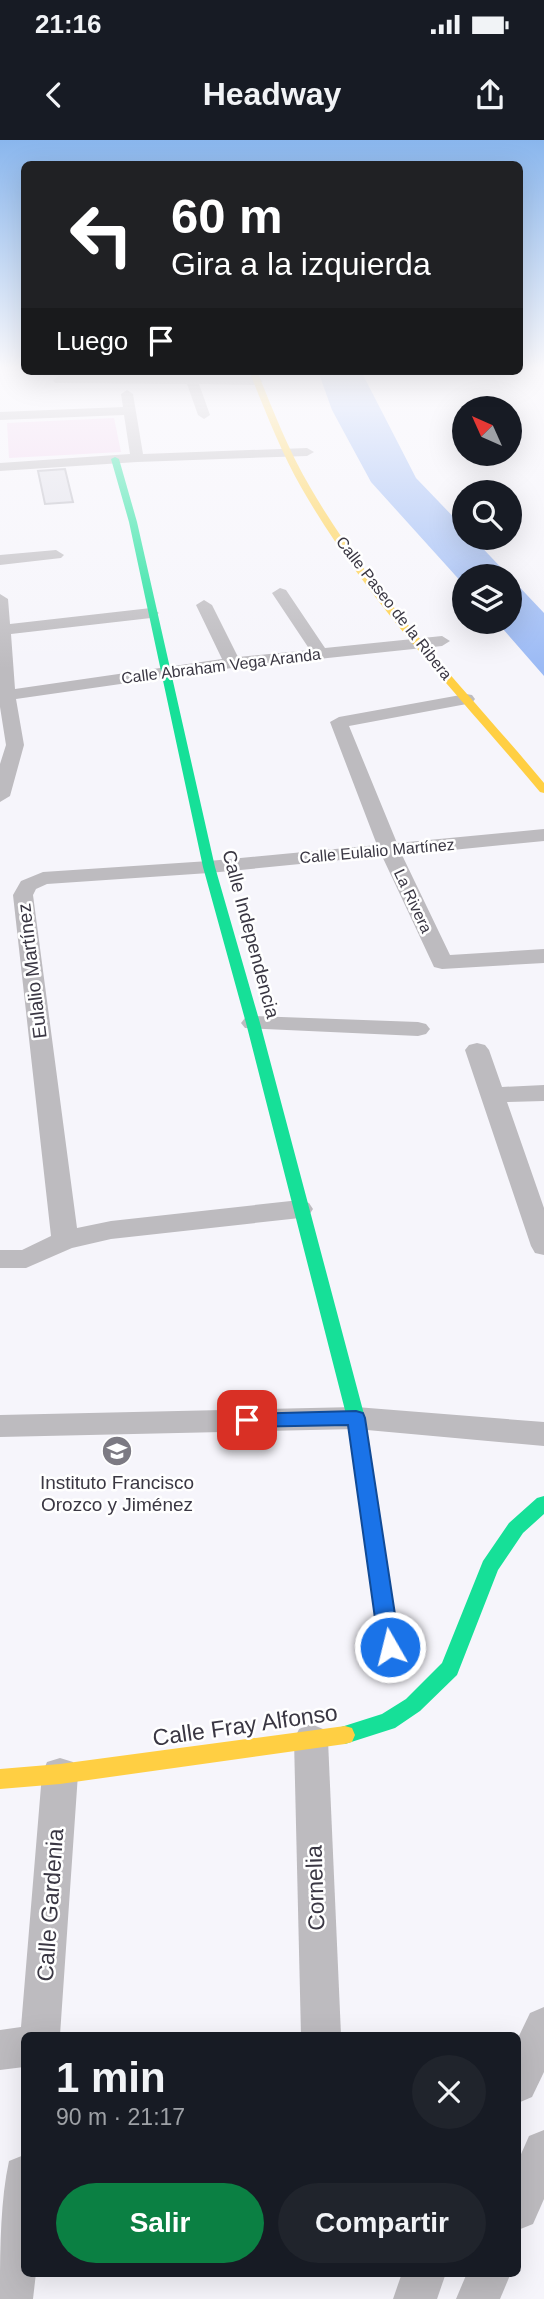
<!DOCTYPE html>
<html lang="es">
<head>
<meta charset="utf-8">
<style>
  body { margin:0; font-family:Arial,sans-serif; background:#20242c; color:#f1f3f6; height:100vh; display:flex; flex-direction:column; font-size:26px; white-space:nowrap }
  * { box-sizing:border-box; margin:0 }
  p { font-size:23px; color:#9ea1a6 }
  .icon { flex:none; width:38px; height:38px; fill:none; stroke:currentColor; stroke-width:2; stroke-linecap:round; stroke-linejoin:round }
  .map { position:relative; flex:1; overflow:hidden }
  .panel { position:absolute; left:21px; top:1892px; width:500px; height:245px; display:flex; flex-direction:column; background:#171b24; border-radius:10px; box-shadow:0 7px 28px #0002 }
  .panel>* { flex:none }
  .guide { position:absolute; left:21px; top:21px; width:502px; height:214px; border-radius:10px; box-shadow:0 7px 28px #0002; background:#202124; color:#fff; overflow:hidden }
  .needle { width:46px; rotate:315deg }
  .tools { position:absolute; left:452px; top:256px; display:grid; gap:14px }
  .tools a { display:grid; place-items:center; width:70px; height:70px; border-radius:50%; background:#171b24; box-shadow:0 7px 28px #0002; font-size:35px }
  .pin { position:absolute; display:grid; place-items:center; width:60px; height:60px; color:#fff; margin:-30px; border-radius:14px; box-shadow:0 4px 10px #0006 }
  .me { position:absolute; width:77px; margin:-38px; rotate:352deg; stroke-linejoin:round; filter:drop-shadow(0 0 5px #0008) }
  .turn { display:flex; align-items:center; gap:24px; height:147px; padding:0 35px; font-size:32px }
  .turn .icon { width:91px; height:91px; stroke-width:2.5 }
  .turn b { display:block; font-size:49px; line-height:60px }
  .then { display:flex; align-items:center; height:66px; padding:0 35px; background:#0003; gap:14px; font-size:26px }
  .round { display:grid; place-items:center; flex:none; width:74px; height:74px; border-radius:37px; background:#20242c }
  .headline { display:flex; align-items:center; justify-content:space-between; height:119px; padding:0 35px }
  h1 { font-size:42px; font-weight:700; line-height:52px }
  .button { display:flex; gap:14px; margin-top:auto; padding:14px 35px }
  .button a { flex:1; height:80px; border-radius:42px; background:#0b8043; color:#fff; font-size:28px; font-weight:700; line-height:80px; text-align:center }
  .button a+a { background:#20242c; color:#f1f3f6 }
  .status { display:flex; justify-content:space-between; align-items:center; height:49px; padding:0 35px; background:#171b24; direction:ltr }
  .status svg { height:19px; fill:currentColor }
  header { display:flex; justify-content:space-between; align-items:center; height:91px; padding:0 35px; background:#171b24; font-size:32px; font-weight:700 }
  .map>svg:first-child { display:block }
  .green { fill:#f2d3ee }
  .water { fill:#9bbaf5 }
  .building { fill:#dedee7; stroke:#b9b9c1; stroke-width:2 }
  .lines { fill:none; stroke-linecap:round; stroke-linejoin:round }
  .lane { fill:#bdbbbf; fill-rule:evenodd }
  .street { fill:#bdbbbf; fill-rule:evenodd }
  .fast { fill:#16e098; fill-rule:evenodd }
  .slow { fill:#ffcf43; fill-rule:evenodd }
  .route { fill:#1a73e8; stroke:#114b97; stroke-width:2 }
  .labels { text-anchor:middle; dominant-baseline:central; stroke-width:5; stroke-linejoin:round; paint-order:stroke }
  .far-street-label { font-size:16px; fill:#3a3743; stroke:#fff }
  .street-label { font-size:19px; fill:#3a3743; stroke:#fff }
  .poi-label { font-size:19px; fill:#3a3743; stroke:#fff }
  .near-street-label { font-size:23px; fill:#3a3743; stroke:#fff }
</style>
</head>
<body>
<div class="status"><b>21:16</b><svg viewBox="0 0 49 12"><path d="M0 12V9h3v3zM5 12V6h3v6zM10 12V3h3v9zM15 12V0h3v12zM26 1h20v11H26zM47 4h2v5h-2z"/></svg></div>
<header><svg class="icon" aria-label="back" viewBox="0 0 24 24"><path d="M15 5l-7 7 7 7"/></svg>Headway<svg class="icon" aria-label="share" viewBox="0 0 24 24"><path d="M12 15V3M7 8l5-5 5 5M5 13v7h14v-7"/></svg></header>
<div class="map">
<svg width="544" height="2159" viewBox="0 0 544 2159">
  <rect width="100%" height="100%" fill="#f6f5fb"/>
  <polygon class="green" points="114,278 121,312 9,318 7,283"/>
  <g class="water">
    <polygon points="318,231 361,231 416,338 464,388 464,397 472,397 509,436 464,436 464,445 371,342 332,270"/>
    <polygon points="509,436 544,473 544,536 496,481 509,481"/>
  </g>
  <polygon class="building" points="65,329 73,362 45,364 38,331"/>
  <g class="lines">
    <polygon class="lane" points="357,1274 362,1275 364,1279 397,1507 394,1512 389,1514 384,1512 381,1507 350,1279 352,1275"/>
    <g class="street">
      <polygon points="59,236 257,237 263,241 257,245 199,244 210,275 204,279 198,275 187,244 55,243 53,240"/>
      <polygon points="127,250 133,254 143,314 307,308 314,312 307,316 137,322 0,331 0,323 130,314 124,275 0,280 0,272 123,267 121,254"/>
      <polygon points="56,410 64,415 61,418 0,425 0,415"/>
      <polygon points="280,448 286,450 325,508 442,496 450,501 442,506 232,528 16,559 24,605 10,656 0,662 0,624 6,605 0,567 0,454 8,459 10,484 151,468 159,473 151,478 11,494 15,549 222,519 196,465 204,460 212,465 238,517 310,510 272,453"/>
      <polygon points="466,554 472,555 475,559 472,563 349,586 397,703 544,689 544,701 402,715 450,815 544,809 544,823 442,829 434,827 382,716 209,733 47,744 36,749 33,755 77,1088 111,1081 300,1060 309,1063 313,1069 309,1075 300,1078 111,1099 72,1108 26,1128 0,1128 0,1110 22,1110 51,1096 13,755 21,741 43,732 209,721 377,705 330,582 339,577"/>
      <polygon points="253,876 418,882 426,884 430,889 426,894 418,896 245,888 241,883 245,878"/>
      <polygon points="477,903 485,905 489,910 502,947 544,945 544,961 507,962 544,1068 544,1115 535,1113 531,1106 465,910 469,905"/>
      <polygon points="356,1267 544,1282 544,1306 356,1289 0,1297 0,1275"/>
      <polygon points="311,1584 323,1589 328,1600 341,1895 301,1895 294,1600 299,1589"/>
      <polygon points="60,1618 73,1622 78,1634 60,1895 24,1895 24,1927 0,1930 0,1890 21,1887 42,1634 47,1622"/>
      <polygon points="544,1867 544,1932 532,1957 518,1963 518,1898 530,1873"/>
      <polygon points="544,1990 544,2059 533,2084 518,2090 518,2021 529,1996"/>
      <path d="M24,2015V2133H36L33,2159H0C0,2115 0,2062 9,2021Z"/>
      <polygon points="402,2133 446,2133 437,2159 393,2159"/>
      <polygon points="467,2133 511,2133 500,2159 456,2159"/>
    </g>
    <g class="fast">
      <polygon points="115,317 119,319 137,382 215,727 260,883 365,1278 362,1283 356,1285 350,1283 347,1278 246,883 203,727 129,382 111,319"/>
      <polygon points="544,1356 544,1374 523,1393 498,1430 457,1535 420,1571 395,1588 345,1604 338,1602 335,1595 338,1588 382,1574 406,1559 442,1523 483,1421 509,1383 537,1358"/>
    </g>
    <g class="slow">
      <path d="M249,231H257C273,270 288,310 310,347C373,456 464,547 544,643V653L540,652C458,554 365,459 301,347C280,310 265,270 249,231Z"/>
      <polygon points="345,1586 352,1588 355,1595 352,1602 345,1604 60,1644 0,1649 0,1629 60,1624"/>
    </g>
  </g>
  <linearGradient id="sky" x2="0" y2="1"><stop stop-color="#89b6ed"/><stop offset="0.43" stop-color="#fbfafd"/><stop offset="1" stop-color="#fbfafd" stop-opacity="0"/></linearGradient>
  <rect width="544" height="529" fill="url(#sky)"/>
  <polygon class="route" points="356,1271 363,1273 365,1278 400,1507 397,1513 390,1516 382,1513 379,1507 348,1285 247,1287 240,1285 238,1280 240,1276 247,1274"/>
  <defs>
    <g id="university-disc" transform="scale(1.575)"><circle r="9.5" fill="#7c7a83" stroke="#fff"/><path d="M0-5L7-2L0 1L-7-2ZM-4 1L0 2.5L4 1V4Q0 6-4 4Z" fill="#fff"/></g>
  </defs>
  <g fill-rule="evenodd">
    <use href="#university-disc" x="117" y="1311"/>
  </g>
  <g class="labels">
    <g class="far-street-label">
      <text transform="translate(394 468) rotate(52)">Calle Paseo de la Ribera</text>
      <text transform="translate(221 526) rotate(-7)">Calle Abraham Vega Aranda</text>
      <text transform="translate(377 711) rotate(-5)">Calle Eulalio Martínez</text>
      <text transform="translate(413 761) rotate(65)">La Rivera</text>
    </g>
    <g class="street-label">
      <text transform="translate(251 794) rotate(75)">Calle Independencia</text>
      <text transform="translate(32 831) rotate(-97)">Eulalio Martínez</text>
    </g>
    <g class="poi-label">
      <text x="117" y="1342">Instituto Francisco<tspan x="117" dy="22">Orozco y Jiménez</tspan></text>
    </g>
    <g class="near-street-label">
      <text transform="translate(245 1585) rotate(-8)">Calle Fray Alfonso</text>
      <text transform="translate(315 1748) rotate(-92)">Cornelia</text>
      <text transform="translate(50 1765) rotate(-86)">Calle Gardenia</text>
    </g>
  </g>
</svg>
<div class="tools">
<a><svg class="needle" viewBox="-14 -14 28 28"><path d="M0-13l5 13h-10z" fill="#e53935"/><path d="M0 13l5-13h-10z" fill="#9ea1a6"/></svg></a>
<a><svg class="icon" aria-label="search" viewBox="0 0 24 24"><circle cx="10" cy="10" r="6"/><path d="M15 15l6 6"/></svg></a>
<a><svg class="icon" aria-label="layers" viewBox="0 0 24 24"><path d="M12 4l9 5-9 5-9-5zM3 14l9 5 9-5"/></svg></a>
</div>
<div class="pin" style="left:247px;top:1280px;background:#d93025"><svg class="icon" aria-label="arrive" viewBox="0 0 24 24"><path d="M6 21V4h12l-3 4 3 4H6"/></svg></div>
<svg class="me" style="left:390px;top:1507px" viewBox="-20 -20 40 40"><circle r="17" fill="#1a73e8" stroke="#fff" stroke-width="3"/><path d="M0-11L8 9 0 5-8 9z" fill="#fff"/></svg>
<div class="guide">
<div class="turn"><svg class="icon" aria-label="left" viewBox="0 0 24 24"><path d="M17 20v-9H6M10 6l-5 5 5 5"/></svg><div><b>60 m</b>Gira a la izquierda</div></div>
<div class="then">Luego<svg class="icon" aria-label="arrive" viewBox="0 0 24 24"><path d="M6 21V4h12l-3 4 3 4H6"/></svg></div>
</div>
<section class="panel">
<div class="headline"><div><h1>1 min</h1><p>90 m · 21:17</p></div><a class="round"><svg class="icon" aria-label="close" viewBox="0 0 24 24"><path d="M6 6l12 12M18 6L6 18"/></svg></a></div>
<div class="button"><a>Salir</a><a>Compartir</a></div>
</section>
</div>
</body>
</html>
